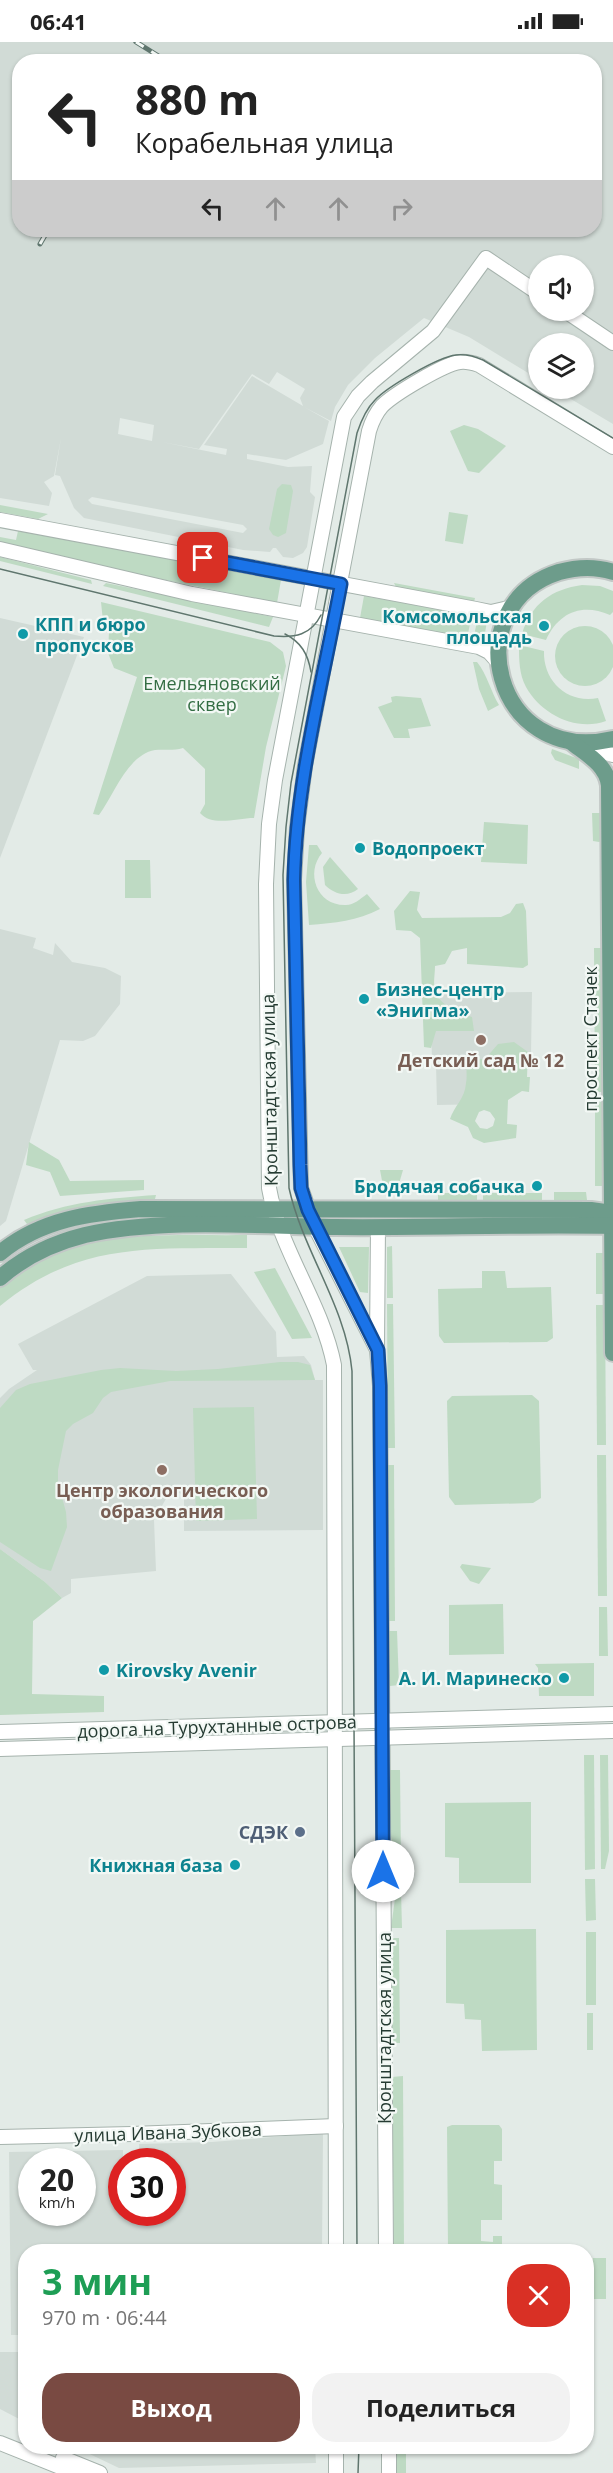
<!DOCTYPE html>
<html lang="ru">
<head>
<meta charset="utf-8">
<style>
  body { margin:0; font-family:"Open Sans",sans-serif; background:#f2f2f2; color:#222; height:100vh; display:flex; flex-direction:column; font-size:22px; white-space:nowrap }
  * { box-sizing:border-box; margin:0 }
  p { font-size:20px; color:#767676 }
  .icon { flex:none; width:33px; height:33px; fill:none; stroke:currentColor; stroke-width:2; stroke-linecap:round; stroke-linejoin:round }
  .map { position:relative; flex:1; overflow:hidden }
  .side { position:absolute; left:18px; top:2202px; width:576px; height:210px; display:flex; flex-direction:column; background:#fff; border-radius:24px; box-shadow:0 2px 4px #0004 }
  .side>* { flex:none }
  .banner { position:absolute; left:12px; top:12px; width:590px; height:183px; border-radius:24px; box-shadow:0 2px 4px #0004; background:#fff; color:#222; overflow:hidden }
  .controls { position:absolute; left:528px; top:213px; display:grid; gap:12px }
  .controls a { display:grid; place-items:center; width:66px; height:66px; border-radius:50%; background:#fff; box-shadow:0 2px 4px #0004; font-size:30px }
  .speed { position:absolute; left:18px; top:2106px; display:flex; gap:12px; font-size:30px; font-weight:700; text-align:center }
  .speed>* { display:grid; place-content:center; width:78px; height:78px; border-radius:50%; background:#fff; box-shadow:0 2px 4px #0004; line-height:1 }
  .speed small { font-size:15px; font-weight:400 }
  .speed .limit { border:9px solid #d22; background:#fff; color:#111 }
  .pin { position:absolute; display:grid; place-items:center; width:51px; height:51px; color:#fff; margin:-26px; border-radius:12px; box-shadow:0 3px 9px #0006 }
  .me { position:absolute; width:66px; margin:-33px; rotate:0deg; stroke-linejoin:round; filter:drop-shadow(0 0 4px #0008) }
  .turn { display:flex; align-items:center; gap:21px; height:126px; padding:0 24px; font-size:27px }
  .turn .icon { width:78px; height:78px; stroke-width:2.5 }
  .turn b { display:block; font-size:42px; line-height:51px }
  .lanes { display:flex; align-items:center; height:57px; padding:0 24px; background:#0003; justify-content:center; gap:30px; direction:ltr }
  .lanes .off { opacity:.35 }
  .round { display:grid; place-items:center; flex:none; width:63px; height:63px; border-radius:24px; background:#f2f2f2 }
  .headline { display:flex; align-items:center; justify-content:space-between; height:102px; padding:0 24px }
  h1 { font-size:36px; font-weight:700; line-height:45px; color:#1e9e55 }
  .cta { display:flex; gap:12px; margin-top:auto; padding:12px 24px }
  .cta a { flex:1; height:69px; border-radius:24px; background:#794a42; color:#fff; font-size:24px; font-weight:700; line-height:69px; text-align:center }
  .cta a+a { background:#f2f2f2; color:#222 }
  .status { display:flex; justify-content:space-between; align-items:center; height:42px; padding:0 30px; background:#fff; direction:ltr }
  .status svg { height:16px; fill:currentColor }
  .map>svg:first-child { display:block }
  .built { fill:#d1dbd6; fill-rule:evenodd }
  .green { fill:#bedac3; fill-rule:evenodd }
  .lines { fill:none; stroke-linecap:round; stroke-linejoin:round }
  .minor-casing { stroke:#a6b3ad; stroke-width:16 }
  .major-casing { stroke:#c2c8c6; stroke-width:20 }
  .minor { stroke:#fff; stroke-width:14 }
  .major { stroke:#6d9c8b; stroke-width:16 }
  .tram { stroke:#5f766e; stroke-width:1.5 }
  .rail-casing { stroke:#5f766e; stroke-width:5 }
  .rail { stroke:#f3f8f5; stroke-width:3; stroke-dasharray:9; stroke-linecap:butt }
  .route-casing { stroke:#114b97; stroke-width:15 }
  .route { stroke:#1a73e8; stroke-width:10 }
  .culture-dot { fill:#0f9aa8; stroke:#f3f8f5; stroke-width:2 }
  .education-dot { fill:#8d6e63; stroke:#f3f8f5; stroke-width:2 }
  .service-dot { fill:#5c6f8a; stroke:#f3f8f5; stroke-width:2 }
  .labels { text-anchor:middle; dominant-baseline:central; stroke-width:4.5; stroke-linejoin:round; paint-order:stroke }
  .culture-label { font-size:18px; font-weight:bold; fill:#0d838f; stroke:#f3f8f5; text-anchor:end }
  .park-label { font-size:18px; fill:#336d43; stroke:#f3f8f5 }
  .street-label { font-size:18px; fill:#253b32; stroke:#f3f8f5 }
  .education-label { font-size:18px; font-weight:bold; fill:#785e54; stroke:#f3f8f5 }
  .service-label { font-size:18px; font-weight:bold; fill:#4e5e75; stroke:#f3f8f5; text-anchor:end }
</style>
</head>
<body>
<div class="status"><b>06:41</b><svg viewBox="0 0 49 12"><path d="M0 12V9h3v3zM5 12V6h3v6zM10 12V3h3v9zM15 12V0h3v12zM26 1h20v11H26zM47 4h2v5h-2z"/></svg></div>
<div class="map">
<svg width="613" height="2431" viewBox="0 0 613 2431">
  <rect width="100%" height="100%" fill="#e3ebe7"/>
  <g class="built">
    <path d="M0,0H613V382L554,347L584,346V302H538V337L469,295L424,276L375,316L348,343L335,365L331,379L304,365L329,379L323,402L286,418L247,412V417L288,425L312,424L310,450L315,455L307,505L303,511L293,516L283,515L276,506H273L270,510L243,508L84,476L74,466L60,434L55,433L61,396L54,434L44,440L52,451L49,464L0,456ZM20,20H594V188H20ZM538,224H584V268H538ZM277,330L305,347L300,356L303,364L252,334L204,403L227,407L226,413L162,400L199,407L252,332L269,342ZM120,376L154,383L152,399L118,392ZM92,455L243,483L247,487L243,491L92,462L88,458Z"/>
    <polygon points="0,576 84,595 0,816"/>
    <polygon points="0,887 36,896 33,906 53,913 55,901 72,920 105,926 121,934 120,962 95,994 83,999 60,998 6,1179 0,1184"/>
    <polygon points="532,950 531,1013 490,1062 437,1063 436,1022 432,1017 430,951"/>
    <polygon points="231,1232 276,1290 277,1315 304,1314 311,1323 315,1338 323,1338 323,1488 184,1489 184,1454 172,1446 154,1478 156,1529 71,1537 71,1551 62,1556 45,1540 0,1507 0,1356 9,1347 37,1328 33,1328 18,1302 147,1234"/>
    <path d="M323,2091L322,2209L26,2210L25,2293H11L9,2110L123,2108L122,2170H172V2120L140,2119L139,2102L212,2100ZM32,2120H82V2170H32Z"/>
    <polygon points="0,2310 25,2310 25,2380 0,2367"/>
    <polygon points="75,2405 315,2405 316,2421 119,2426"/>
  </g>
  <g class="green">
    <polygon points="464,383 478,387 506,404 479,431 468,429 450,389"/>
    <polygon points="282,442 291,443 293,449 286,491 278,495 273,493 269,487 277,447"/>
    <polygon points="0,463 48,472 38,477 0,470"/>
    <polygon points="449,470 468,473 463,502 445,499"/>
    <polygon points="18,489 281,538 277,561 113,527 0,500 0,495 16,498"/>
    <polygon points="0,515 91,538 92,542 0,519"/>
    <polygon points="106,541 273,575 269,585 103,544"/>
    <polygon points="394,541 475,556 474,560 396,545"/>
    <path d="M582,543L600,544L613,549V570L610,573C582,561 559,570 546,598L522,592C531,562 552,547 582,543Z"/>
    <polygon points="364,554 472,573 467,596 360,576"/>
    <path d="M101,560L270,600L283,610L286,624L266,705L254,776C237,776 212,785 200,771L205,762V727L183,706C173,709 165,707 155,708C127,713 114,753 99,773L93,772L137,635L114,626L108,611L109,590L104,589Z"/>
    <polygon points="478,575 485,576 487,579 484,597 481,599 473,598"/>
    <circle cx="585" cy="614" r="30"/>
    <path d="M519,603L544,609C543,639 567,662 598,656L606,679C576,690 541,672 526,645C519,632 519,617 519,603Z"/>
    <path d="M473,620H477C487,632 491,650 499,663L488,669L479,647Z"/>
    <polygon points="396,654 421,656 431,684 408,687 410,696 394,696 378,665 392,660 391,655"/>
    <polygon points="552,707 579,717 579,727 555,718 551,711"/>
    <polygon points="592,771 601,771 601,799 599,800 593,799"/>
    <polygon points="484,780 528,783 527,822 481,820"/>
    <path d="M309,803H317L322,811C305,831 317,864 346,863C354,863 360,857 367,852L380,867C357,879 335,881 309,883L306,840Z"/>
    <path d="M330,815L358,847C347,856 334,852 325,843L323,825Z"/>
    <polygon points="125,818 150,818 151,856 125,856"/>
    <path d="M410,849L420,850L417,868L422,876L501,875L510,871L516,862L523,861L526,869L528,923L523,926L467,922V906L452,909L445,922L435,924C435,932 433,941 435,948C437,962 460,971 472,975L474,989H436L431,1006L424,1005L420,896L411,889L396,888L394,869Z"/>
    <polygon points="594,906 602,906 602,1050 595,1050"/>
    <path d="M514,1000L528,1010L527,1035H530L529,1050L522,1049L508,1058L507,1082L517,1083L516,1096L484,1101L473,1096L468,1085L450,1077C454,1064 465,1057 466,1041C468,1031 464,1026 470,1017H485L498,1002ZM484,1068L490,1070L495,1077L493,1084L487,1087L480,1086L475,1079L479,1070Z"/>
    <polygon points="595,1059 602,1060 603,1144 595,1144"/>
    <polygon points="29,1100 59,1118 70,1139 144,1138 144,1148 60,1154 50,1130 26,1123"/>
    <polygon points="380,1128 403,1128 398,1145 383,1144"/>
    <polygon points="554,1150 586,1150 587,1158 554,1158"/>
    <polygon points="438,1151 477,1151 477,1158 438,1159"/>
    <polygon points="483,1151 542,1151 542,1158 483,1159"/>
    <path d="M156,1153L155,1157L71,1168L27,1182L24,1178C66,1160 111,1156 156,1153Z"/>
    <path d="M247,1193V1206C151,1207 79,1199 0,1264V1246C19,1230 40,1217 63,1208C115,1189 191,1194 247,1193Z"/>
    <polygon points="392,1204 393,1256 387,1256 387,1205"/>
    <polygon points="339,1205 369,1205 368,1251 360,1250"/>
    <polygon points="596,1211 604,1211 605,1252 596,1252"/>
    <polygon points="275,1226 312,1296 292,1297 254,1230"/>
    <polygon points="482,1229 505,1229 507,1246 551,1245 553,1296 547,1300 444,1301 439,1294 438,1247 482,1246"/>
    <polygon points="387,1262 393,1262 395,1406 388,1406"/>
    <polygon points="596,1263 605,1263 606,1403 597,1403"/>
    <polygon points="280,1320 298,1320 310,1323 315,1338 170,1339 111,1350 103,1356 93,1371 73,1382 66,1389 58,1428 58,1441 66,1470 67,1485 51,1529 40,1526 0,1500 0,1366 16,1348 30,1342 101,1328 120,1326 176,1329 218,1327"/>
    <polygon points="532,1353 539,1359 541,1456 533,1461 455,1463 449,1455 447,1359 452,1354"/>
    <polygon points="254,1365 257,1477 196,1479 193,1366"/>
    <polygon points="597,1413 606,1413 607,1554 598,1554"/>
    <polygon points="388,1423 394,1423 395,1579 389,1579"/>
    <polygon points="0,1507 45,1540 62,1556 33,1579 32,1652 104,1654 104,1670 0,1673"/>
    <polygon points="462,1522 491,1526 479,1542 470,1539 460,1525"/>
    <polygon points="503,1562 504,1612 449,1613 449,1563"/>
    <polygon points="599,1565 607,1565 608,1614 599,1614"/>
    <polygon points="389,1589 397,1589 399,1643 390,1644"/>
    <polygon points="594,1621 594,1654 539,1654 538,1626 535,1622"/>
    <polygon points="584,1713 594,1713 595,1827 585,1828"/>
    <polygon points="600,1713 608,1713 609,1809 605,1827 601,1827"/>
    <polygon points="390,1728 400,1728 401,1819 396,1819 390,1790"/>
    <polygon points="531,1760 531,1841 459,1841 459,1816 445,1815 445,1761"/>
    <polygon points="585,1837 595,1837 596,1878 586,1879"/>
    <polygon points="396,1849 401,1849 402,1886 391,1886"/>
    <polygon points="536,1887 537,2008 482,2009 481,1978 465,1977 464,1962 446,1961 446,1888"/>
    <rect x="586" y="1890" width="10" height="73"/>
    <polygon points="391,1896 399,1896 400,2001 392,2001"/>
    <rect x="587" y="1971" width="6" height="37"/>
    <polygon points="403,2034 404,2209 394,2209 392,2035"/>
    <polygon points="452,2083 499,2083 502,2087 502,2119 494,2119 494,2142 502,2143 502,2178 481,2178 481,2199 493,2200 493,2194 502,2194 502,2209 448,2209 447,2085"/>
    <rect x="593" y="2216" width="13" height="41"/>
    <rect x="395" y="2405" width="11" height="26"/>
  </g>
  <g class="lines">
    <g class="minor-casing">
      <g id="minor">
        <polyline points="564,268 613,301"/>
        <polyline points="0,478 476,567 491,570 513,565"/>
        <polyline points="0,507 192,552 479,605 489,610 498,620"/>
        <polyline points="578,703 613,713"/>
        <polyline points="377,1303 378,1185"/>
        <polyline points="0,1690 613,1672"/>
        <polyline points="0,1707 613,1689"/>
        <polyline points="0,2095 132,2092 336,2084"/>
        <path d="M336,2210L334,1323C322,1261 280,1209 269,1146L266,842L269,782L275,738L344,375L358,354L372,340L433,289L486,216L538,251"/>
        <path d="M386,2210L380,1344L377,1308L315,1185L301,1146L294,838L297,786L305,724L369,389C372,379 376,371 382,364C394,352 444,322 460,320C467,319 473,321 479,323L613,405"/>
        <polyline points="0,2401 75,2431"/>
        <polyline points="336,2404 336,2431"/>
        <polyline points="389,2404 389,2431"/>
        <polyline points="63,2416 100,2431"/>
      </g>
    </g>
    <g class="major-casing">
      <g id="major">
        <path d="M613,530C595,524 577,525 559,530C455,563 493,725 613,697"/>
        <path d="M571,700C586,712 606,722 609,743L613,1311"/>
        <path d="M0,1211C41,1177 90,1171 141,1167L591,1168L613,1171"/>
        <path d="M0,1236C25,1214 53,1201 85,1193C161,1176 257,1184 335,1185C428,1186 520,1182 613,1184"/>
      </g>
    </g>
    <use href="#minor" class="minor"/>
    <use href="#major" class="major"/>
    <g class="tram">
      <path d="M0,527L274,594C295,596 311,593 321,573"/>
      <path d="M285,592C301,600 308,612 311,630"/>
      <path d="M357,2210L352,1329C346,1264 303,1210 289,1146L283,833L286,785L291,741L357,391C361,379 366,367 375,358C387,345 438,315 456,313C465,312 474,314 483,318L613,396"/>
      <polyline points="358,2431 359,2404"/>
    </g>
    <g class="rail-casing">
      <g id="rail">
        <polyline points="136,0 168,20"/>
        <polyline points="40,202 48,188"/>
      </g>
    </g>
    <use href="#rail" class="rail"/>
  </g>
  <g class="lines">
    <g class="route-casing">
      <path id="route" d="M203,516L341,542C323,640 296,738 294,838L300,1123L301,1146L308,1168L378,1308L380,1344L383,1829"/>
    </g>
    <use href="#route" class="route"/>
  </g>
  <g class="culture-dot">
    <circle cx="544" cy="584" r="6"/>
    <circle cx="23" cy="592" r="6"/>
    <circle cx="360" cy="806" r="6"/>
    <circle cx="364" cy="957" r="6"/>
    <circle cx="537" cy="1144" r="6"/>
    <circle cx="104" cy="1628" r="6"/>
    <circle cx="564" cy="1636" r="6"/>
    <circle cx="235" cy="1823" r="6"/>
  </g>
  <g class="education-dot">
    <circle cx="481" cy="998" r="6"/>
    <circle cx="162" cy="1428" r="6"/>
  </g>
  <circle class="service-dot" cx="300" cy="1790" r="6"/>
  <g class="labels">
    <g class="culture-label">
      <text x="532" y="574">Комсомольская<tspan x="532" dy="21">площадь</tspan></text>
      <text x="35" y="582" text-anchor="start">КПП и бюро<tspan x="35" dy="21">пропусков</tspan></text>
      <text x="372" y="806" text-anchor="start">Водопроект</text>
      <text x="376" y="947" text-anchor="start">Бизнес-центр<tspan x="376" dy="21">«Энигма»</tspan></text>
      <text x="525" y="1144">Бродячая собачка</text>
      <text x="116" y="1628" text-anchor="start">Kirovsky Avenir</text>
      <text x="552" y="1636">А. И. Маринеско</text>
      <text x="223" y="1823">Книжная база</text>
    </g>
    <g class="park-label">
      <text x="212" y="641">Емельяновский<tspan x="212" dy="21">сквер</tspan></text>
    </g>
    <g class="street-label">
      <text transform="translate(590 997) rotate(-90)">проспект Стачек</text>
      <text transform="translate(269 1048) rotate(-91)">Кронштадтская улица</text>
      <text transform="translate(217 1684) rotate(-2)">дорога на Турухтанные острова</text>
      <text transform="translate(384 1986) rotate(-90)">Кронштадтская улица</text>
      <text transform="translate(168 2090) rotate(-2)">улица Ивана Зубкова</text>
    </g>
    <g class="education-label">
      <text x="481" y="1018">Детский сад № 12</text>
      <text x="162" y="1448">Центр экологического<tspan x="162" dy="21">образования</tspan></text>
    </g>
    <g class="service-label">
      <text x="288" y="1790">СДЭК</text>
    </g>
  </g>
</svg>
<div class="controls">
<a><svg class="icon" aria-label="sound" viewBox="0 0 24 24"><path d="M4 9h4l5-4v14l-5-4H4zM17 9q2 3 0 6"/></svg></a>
<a><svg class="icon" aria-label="layers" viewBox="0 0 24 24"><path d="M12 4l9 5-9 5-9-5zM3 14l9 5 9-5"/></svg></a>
</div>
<div class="speed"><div>20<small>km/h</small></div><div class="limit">30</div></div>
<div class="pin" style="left:203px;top:516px;background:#d93025"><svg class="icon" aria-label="arrive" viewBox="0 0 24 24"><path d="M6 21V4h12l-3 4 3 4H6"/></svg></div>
<svg class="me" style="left:383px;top:1829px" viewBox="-20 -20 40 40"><circle r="19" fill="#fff"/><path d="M0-13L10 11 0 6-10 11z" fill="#1a73e8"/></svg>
<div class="banner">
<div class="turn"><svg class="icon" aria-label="left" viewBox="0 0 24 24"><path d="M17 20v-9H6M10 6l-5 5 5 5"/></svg><div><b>880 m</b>Корабельная улица</div></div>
<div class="lanes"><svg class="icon" aria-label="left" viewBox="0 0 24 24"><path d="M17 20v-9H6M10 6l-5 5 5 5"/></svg><svg class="icon off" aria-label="ahead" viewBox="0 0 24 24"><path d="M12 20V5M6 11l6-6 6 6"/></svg><svg class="icon off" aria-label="ahead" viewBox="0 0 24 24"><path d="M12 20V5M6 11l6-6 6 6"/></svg><svg class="icon off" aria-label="right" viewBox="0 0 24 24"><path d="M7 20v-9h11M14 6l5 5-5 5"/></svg></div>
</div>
<section class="side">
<div class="headline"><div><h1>3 мин</h1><p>970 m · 06:44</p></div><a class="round" style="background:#d93025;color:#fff"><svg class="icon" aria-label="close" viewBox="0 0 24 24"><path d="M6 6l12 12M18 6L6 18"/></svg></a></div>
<div class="cta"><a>Выход</a><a>Поделиться</a></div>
</section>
</div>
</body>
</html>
